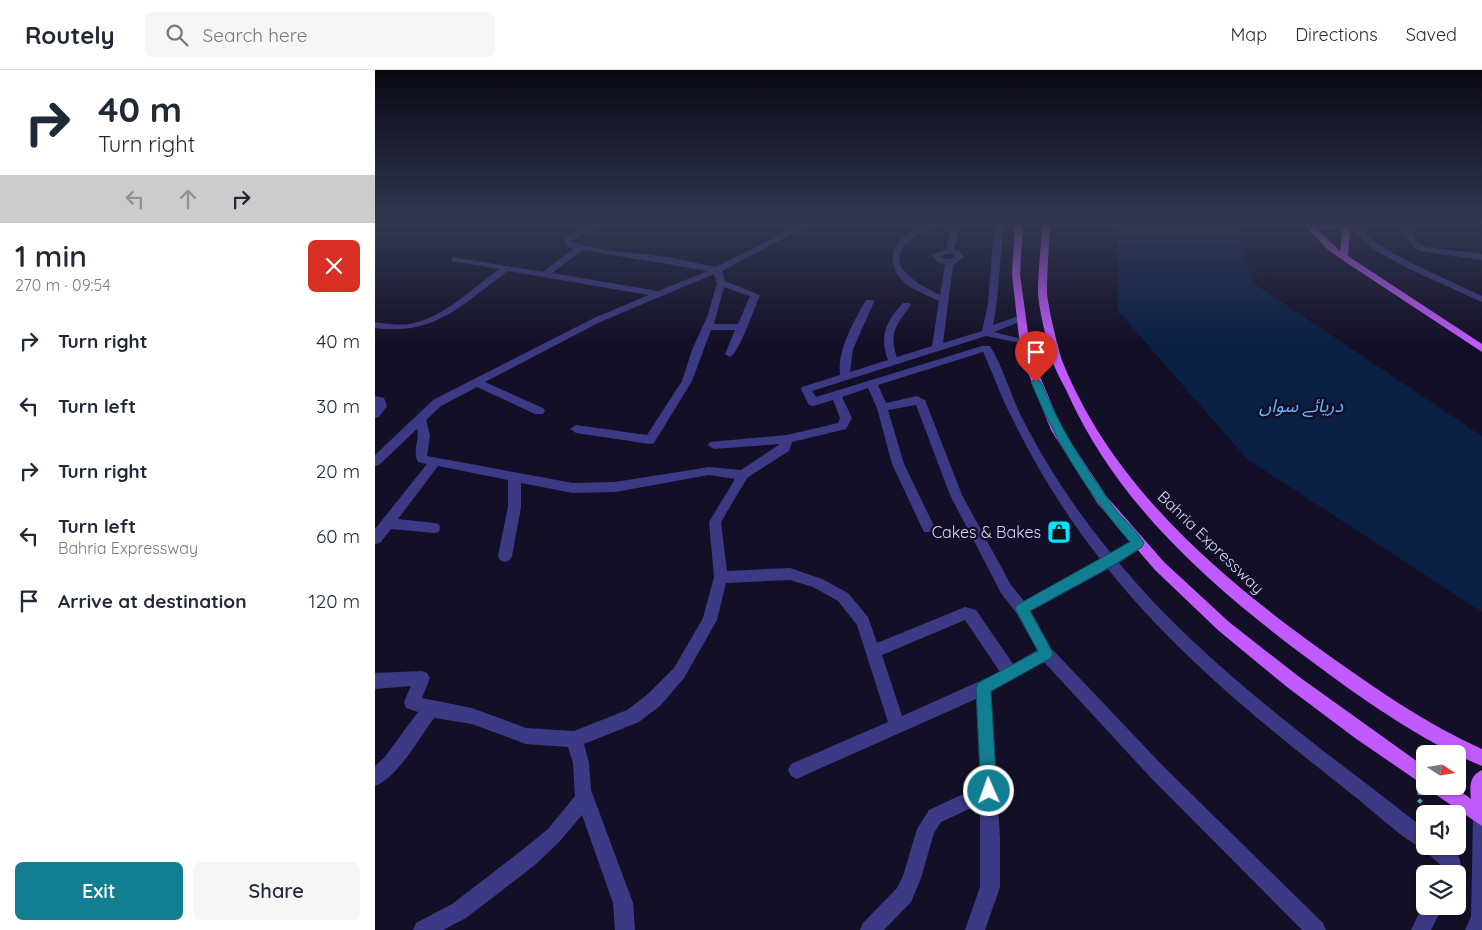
<!DOCTYPE html>
<html lang="en">
<head>
<meta charset="utf-8">
<style>
  body { margin:0; font-family:Quicksand,"Noto Sans Arabic",sans-serif; background:#f6f6f7; color:#1f2937; height:100vh; display:flex; flex-direction:column; font-size:19px; white-space:nowrap }
  * { box-sizing:border-box; margin:0 }
  p { font-size:16px; color:#747a83 }
  .icon { flex:none; width:28px; height:28px; fill:none; stroke:currentColor; stroke-width:2; stroke-linecap:round; stroke-linejoin:round }
  .map { position:relative; flex:1; overflow:hidden }
  .sheet { display:flex; flex-direction:column; background:#fff; width:375px }
  .sheet>* { flex:none }
  .hud { background:#fff; color:#1f2937; overflow:hidden }
  .needle { width:32px; rotate:102deg }
  .fabs { position:absolute; left:1041px; top:675px; display:grid; gap:10px }
  .fabs a { display:grid; place-items:center; width:50px; height:50px; border-radius:8px; background:#fff; box-shadow:0 1px 4px #0004; font-size:25px }
  .pin { position:absolute; display:grid; place-items:center; width:42px; height:42px; color:#fff; margin:-51px -21px; border-radius:50% 50% 50% 0; rotate:-45deg; box-shadow:0 0 5px #0007 }
  .pin .icon { rotate:45deg }
  .me { position:absolute; width:55px; margin:-28px; rotate:358deg; stroke-linejoin:round; filter:drop-shadow(0 0 4px #0008) }
  .turn { display:flex; align-items:center; gap:18px; height:105px; padding:0 15px; font-size:22px }
  .turn .icon { width:65px; height:65px; stroke-width:2.5 }
  .turn b { display:block; font-size:35px; line-height:42px }
  .lanes { display:flex; align-items:center; height:48px; padding:0 15px; background:#0003; justify-content:center; gap:25px; direction:ltr }
  .lanes .off { opacity:.35 }
  .round { display:grid; place-items:center; flex:none; width:52px; height:52px; border-radius:8px; background:#f6f6f7 }
  .head { display:flex; align-items:center; justify-content:space-between; height:85px; padding:0 15px }
  h1 { font-size:30px; font-weight:600; line-height:38px }
  .action { display:flex; gap:10px; margin-top:auto; padding:10px 15px }
  .action a { flex:1; height:58px; border-radius:8px; background:#117e91; color:#fff; font-size:20px; font-weight:600; line-height:58px; text-align:center }
  .action a+a { background:#f6f6f7; color:#1f2937 }
  ul { padding:0; list-style:none }
  li { display:flex; align-items:center; gap:15px; height:65px; padding:0 15px }
  li div { flex:1 }
  li b { display:block; font-size:19px }
  li em { font-style:normal }
  header { display:flex; align-items:center; gap:30px; box-sizing:border-box; height:70px; padding:0 25px; background:#fff; border-bottom:1px solid #e0e1e3 }
  header strong { font-size:24px }
  nav { display:flex; gap:28px; margin-inline-start:auto; font-size:18px }
  .search { width:350px; height:45px; background:#f6f6f7; display:flex; align-items:center; gap:12px; box-sizing:border-box; padding:0 18px; border-radius:8px; color:#747a83; font-size:19px }
  main { display:flex; flex:1; min-height:0 }
  .map>svg:first-child { display:block }
  .water { fill:#0a1f44 }
  .lines { fill:none; stroke-linecap:round; stroke-linejoin:round }
  .path { stroke:#2fb8b0; stroke-width:4; stroke-dasharray:4 5; stroke-linecap:butt }
  .minor { fill:#3d3a85; fill-rule:evenodd }
  .major { fill:#c25bff; fill-rule:evenodd }
  .route { fill:#117e91; stroke:#0b525e }
  .labels { text-anchor:middle; dominant-baseline:central; stroke-width:5; stroke-linejoin:round; paint-order:stroke }
  .poi-label { font-size:16px; fill:#d9d4ff; stroke:#130f26; text-anchor:end }
  .street-label { font-size:16px; fill:#d9d4ff; stroke:#130f26 }
  .water-label { font-size:18px; font-style:italic; fill:#62b6ff; stroke:#130f26 }
</style>
</head>
<body>
<header>
<strong>Routely</strong>
<div class="search"><svg class="icon" aria-label="search" viewBox="0 0 24 24"><circle cx="10" cy="10" r="6"/><path d="M15 15l6 6"/></svg>Search here</div>
<nav><a>Map</a><a>Directions</a><a>Saved</a></nav>
</header>
<main>
<section class="sheet">
<div class="hud">
<div class="turn"><svg class="icon" aria-label="right" viewBox="0 0 24 24"><path d="M7 20v-9h11M14 6l5 5-5 5"/></svg><div><b>40 m</b>Turn right</div></div>
<div class="lanes"><svg class="icon off" aria-label="left" viewBox="0 0 24 24"><path d="M17 20v-9H6M10 6l-5 5 5 5"/></svg><svg class="icon off" aria-label="ahead" viewBox="0 0 24 24"><path d="M12 20V5M6 11l6-6 6 6"/></svg><svg class="icon" aria-label="right" viewBox="0 0 24 24"><path d="M7 20v-9h11M14 6l5 5-5 5"/></svg></div>
</div>
<div class="head"><div><h1>1 min</h1><p>270 m · 09:54</p></div><a class="round" style="background:#d93025;color:#fff"><svg class="icon" aria-label="close" viewBox="0 0 24 24"><path d="M6 6l12 12M18 6L6 18"/></svg></a></div>
<ul>
<li><svg class="icon" aria-label="right" viewBox="0 0 24 24"><path d="M7 20v-9h11M14 6l5 5-5 5"/></svg><div><b>Turn right</b></div><em>40 m</em></li>
<li><svg class="icon" aria-label="left" viewBox="0 0 24 24"><path d="M17 20v-9H6M10 6l-5 5 5 5"/></svg><div><b>Turn left</b></div><em>30 m</em></li>
<li><svg class="icon" aria-label="right" viewBox="0 0 24 24"><path d="M7 20v-9h11M14 6l5 5-5 5"/></svg><div><b>Turn right</b></div><em>20 m</em></li>
<li><svg class="icon" aria-label="left" viewBox="0 0 24 24"><path d="M17 20v-9H6M10 6l-5 5 5 5"/></svg><div><b>Turn left</b><p>Bahria Expressway</p></div><em>60 m</em></li>
<li><svg class="icon" aria-label="arrive" viewBox="0 0 24 24"><path d="M6 21V4h12l-3 4 3 4H6"/></svg><div><b>Arrive at destination</b></div><em>120 m</em></li>
</ul>
<div class="action"><a>Exit</a><a>Share</a></div>
</section>
<div class="map">
<svg width="1107" height="860" viewBox="0 0 1107 860">
  <rect width="100%" height="100%" fill="#130f26"/>
  <polygon class="water" points="742,155 862,155 878,213 1107,366 1107,542 872,389 743,241"/>
  <g class="lines">
    <polyline class="path" points="1045,721 1043,729 1057,744"/>
    <g class="minor">
      <path d="M214,155H225L197,171L199,173L230,180L293,187L341,197L424,155H434L347,201L350,211L385,225C380,236 364,284 355,287L350,284L360,260H336L317,311L279,373L275,374L201,363L195,359L201,355L272,365L307,311L317,280L332,247L342,213L339,204L225,252L110,312L168,338L170,341L168,344H160L102,317L66,336L51,350L55,365L52,386L198,413L240,412L334,397L366,400L405,374L339,379L333,375L335,372L412,365L463,353L465,348L458,330L438,336L434,335L426,319L427,317L465,305C462,280 479,251 491,230H497L499,232L478,279L475,302L513,290C504,266 511,251 528,233H534L536,235C522,253 513,264 522,287L557,276L564,231C552,225 536,220 527,210C500,180 536,153 566,155C558,161 546,162 538,168C503,193 543,214 565,225L570,194L563,193L557,185L571,179L577,155H585L579,179L584,180L589,187L578,195L568,273L607,261L613,234L618,169L621,155H629C624,188 625,222 618,255L641,247H647V251L619,262L651,270V274L611,266L437,321L441,327L607,276H615C628,297 635,323 646,346C671,395 701,441 736,483C745,478 757,466 768,469L770,473L768,477L744,493C830,597 944,676 1050,759V776C1056,776 1065,775 1071,776C1087,780 1088,798 1083,811L1082,804H1067V796L1051,782L1049,779C1030,771 997,740 979,726C892,657 803,587 733,499L656,541L676,578L789,697L948,853L951,860H927L777,709L669,592L616,622L625,768V817L610,860H590L605,817V734L566,752L559,763L546,808L536,832L509,860H485L488,853L522,818L528,806L542,759L554,740L605,716L601,629L428,706L422,709L416,706L413,700L416,694L513,652L482,555L463,531L438,517L415,510L351,513L342,550L309,608L285,636L264,652L209,674L214,693L216,720L258,833L260,860H240L238,833L207,745L185,771L160,795L91,848L68,860H38L41,853L77,834L146,781L173,759L200,726L198,693L193,677L151,674L97,654L59,648C44,668 24,706 0,716V696L9,688L43,642L31,638L29,632L36,616L0,619V603L47,601L52,603L55,608L47,628L97,638L151,658L199,661L252,640L273,624L299,598L328,548L339,507L334,452L360,409L334,405L240,422L198,423L146,413V437L137,486L135,490L130,492L125,490L123,486L133,437V410L63,396L23,449L59,453L64,454L65,458L64,462L59,463L16,459L5,473L0,474V459L52,394L43,392C37,380 45,371 42,359L4,395L0,396V385L58,330L219,248L274,225L133,201C87,234 61,266 0,258V252C13,254 26,256 39,253C70,246 98,218 124,199L77,191V187L168,202L199,178L193,177L189,170L190,168ZM208,180L333,201L283,221L177,203ZM570,184H578L580,186L576,189H569L566,186ZM349,217L375,226L363,254H339ZM608,282C618,303 625,325 636,346C661,397 690,445 726,490L649,531L636,515L587,425L550,330L542,326L511,333L503,315ZM493,318L502,338L517,394L549,462H559L560,458L529,394L513,340L541,335L575,425L626,523L642,544L662,580L638,594L601,540L590,537L502,573L493,547L473,523L447,509L415,498L352,501L346,452L372,408L414,381L417,372L471,359L477,348L467,327ZM590,550L625,602L527,646L507,585Z"/>
      <polygon points="973,155 981,155 1004,175 1036,193 1107,226 1107,232 1030,197 998,179"/>
      <polygon points="1025,155 1033,155 1043,172 1050,177 1107,184 1107,190 1045,181 1037,176"/>
      <polygon points="0,326 9,328 12,336 4,347 0,348"/>
      <polygon points="1107,739 1107,860 1090,860 1096,847 1098,748 1101,742"/>
      <polygon points="1050,831 1050,836 1068,836 1056,860 1036,860"/>
    </g>
    <g class="major">
      <polygon points="640,155 648,155 645,204 656,285 687,359 732,427 789,492 854,552 923,606 1050,697 1050,716 980,668 912,617 844,561 780,500 723,434 676,360 646,285 637,204"/>
      <path d="M667,155H675C674,177 672,200 672,223C673,236 683,280 688,293C739,419 848,510 956,587C1004,621 1053,655 1107,679V696C1051,673 997,636 947,599C846,525 745,440 693,324C688,313 681,302 677,290C672,272 664,240 663,223C663,201 666,177 667,155Z"/>
      <path d="M930,155H972L975,162L973,186L1107,274V282L966,189L952,179ZM965,157L967,162L965,181L941,158L952,160Z"/>
      <path d="M1107,700V756L1057,722L1054,716H1078L1096,729C1095,716 1094,706 1107,700Z"/>
    </g>
  </g>
  <linearGradient id="sky" x2="0" y2="1"><stop stop-color="#0a0815"/><stop offset="0.56" stop-color="#333752"/><stop offset="1" stop-color="#333752" stop-opacity="0"/></linearGradient>
  <rect width="1107" height="275" fill="url(#sky)"/>
  <path class="route" d="M661,309L666,312C684,357 709,395 737,435C746,448 761,459 769,473L767,477L739,495L655,541L678,583L676,588L616,621L622,721L619,727L614,729L608,727L606,721L601,618L603,613L663,581L640,539L642,535L755,472C713,424 680,371 656,312Z"/>
  <defs>
    <g id="shop-square" transform="scale(1.25)"><rect x="-9" y="-9" width="18" height="18" rx="4" fill="#00e5ff" stroke="#130f26"/><path d="M-5-2.5h2.3a2.7 3.5 0 0 1 5.4 0H5L5.5 6h-11ZM-1.5-2.5h3a1.5 2.3 0 0 0-3 0Z" fill="#111"/></g>
  </defs>
  <g fill-rule="evenodd">
    <use href="#shop-square" x="684" y="462"/>
  </g>
  <g class="labels">
    <g class="poi-label">
      <text x="666" y="462">Cakes &amp; Bakes</text>
    </g>
    <g class="street-label">
      <text transform="translate(836 472) rotate(44)">Bahria Expressway</text>
    </g>
    <g class="water-label">
      <text x="926" y="335">دریائے سواں</text>
    </g>
  </g>
</svg>
<div class="fabs">
<a><svg class="needle" viewBox="-14 -14 28 28"><path d="M0-13l5 13h-10z" fill="#e53935"/><path d="M0 13l5-13h-10z" fill="#747a83"/></svg></a>
<a><svg class="icon" aria-label="sound" viewBox="0 0 24 24"><path d="M4 9h4l5-4v14l-5-4H4zM17 9q2 3 0 6"/></svg></a>
<a><svg class="icon" aria-label="layers" viewBox="0 0 24 24"><path d="M12 4l9 5-9 5-9-5zM3 14l9 5 9-5"/></svg></a>
</div>
<div class="pin" style="left:661px;top:312px;background:#d93025"><svg class="icon" aria-label="arrive" viewBox="0 0 24 24"><path d="M6 21V4h12l-3 4 3 4H6"/></svg></div>
<svg class="me" style="left:614px;top:721px" viewBox="-20 -20 40 40"><circle r="17" fill="#117e91" stroke="#fff" stroke-width="3"/><path d="M0-11L8 9 0 5-8 9z" fill="#fff"/></svg>
</div>
</main>
</body>
</html>
